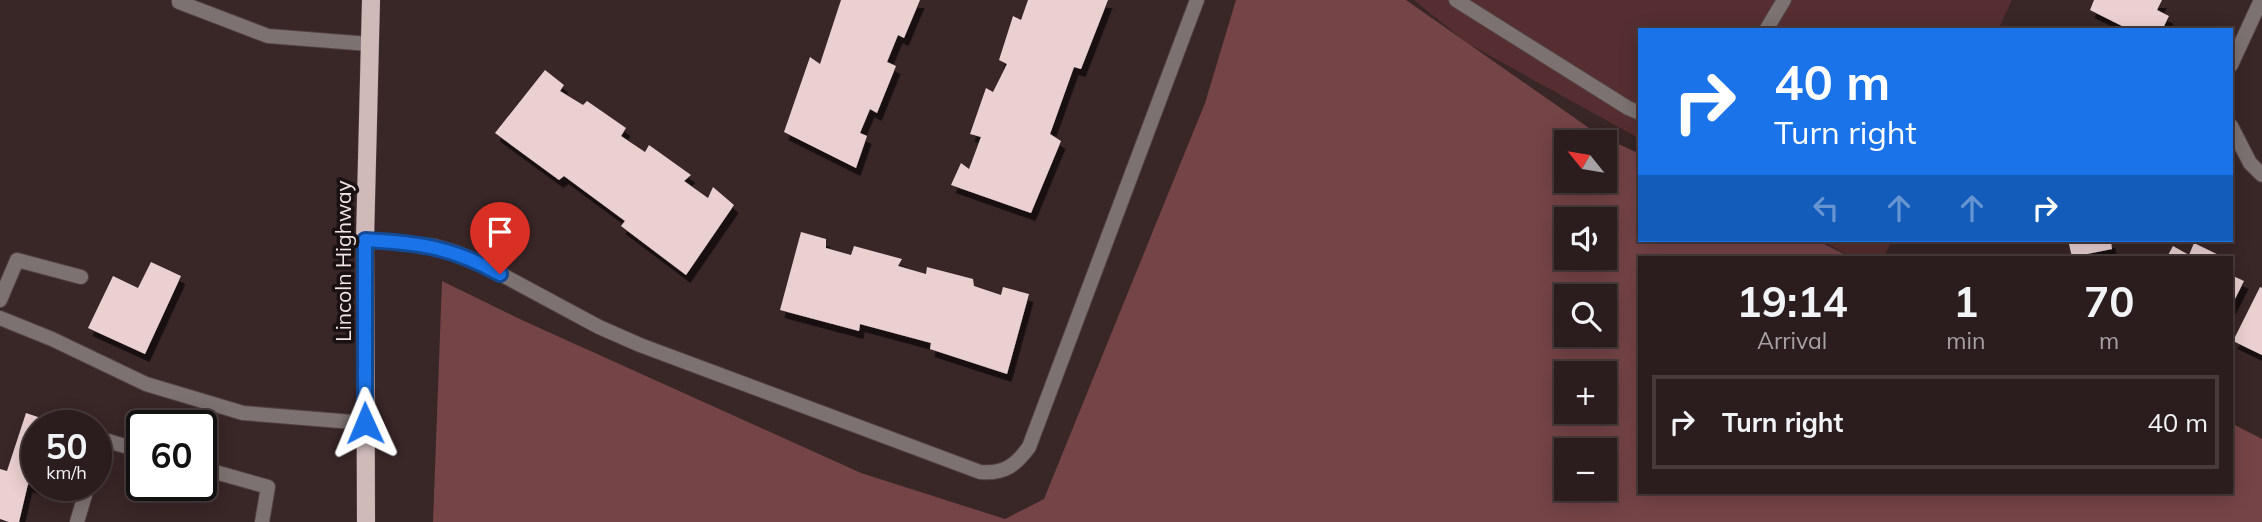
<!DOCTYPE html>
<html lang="en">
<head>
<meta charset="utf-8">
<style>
  body { margin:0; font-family:Mulish,sans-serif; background:#332526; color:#f1f3f6; height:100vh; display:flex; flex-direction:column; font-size:26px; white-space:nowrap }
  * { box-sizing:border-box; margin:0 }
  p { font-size:23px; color:#a6a1a4 }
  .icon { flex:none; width:38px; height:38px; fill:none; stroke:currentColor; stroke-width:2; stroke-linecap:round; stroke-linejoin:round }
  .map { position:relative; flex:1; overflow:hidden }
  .details { position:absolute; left:1638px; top:256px; width:595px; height:238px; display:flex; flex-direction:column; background:#2b1c1d; border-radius:0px; box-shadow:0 4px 18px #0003,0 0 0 2px #473a3b }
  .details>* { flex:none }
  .banner { position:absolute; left:1638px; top:28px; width:595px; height:214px; border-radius:0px; box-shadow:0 4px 18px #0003,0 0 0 2px #473a3b; background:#1a73e8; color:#fff; overflow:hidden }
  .needle { width:46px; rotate:300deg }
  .buttons { position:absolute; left:1554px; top:130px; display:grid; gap:14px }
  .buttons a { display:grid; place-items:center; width:63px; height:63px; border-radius:0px; background:#2b1c1d; box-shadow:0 4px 18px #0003,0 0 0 2px #473a3b; font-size:35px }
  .speed { position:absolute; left:21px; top:410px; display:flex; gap:14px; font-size:35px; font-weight:700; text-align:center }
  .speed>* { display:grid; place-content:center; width:91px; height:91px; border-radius:50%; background:#2b1c1d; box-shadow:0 4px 18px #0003,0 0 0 2px #473a3b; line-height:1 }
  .speed small { font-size:18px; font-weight:400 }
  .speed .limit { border:4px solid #111; border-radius:10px; background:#fff; color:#111 }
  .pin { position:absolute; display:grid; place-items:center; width:60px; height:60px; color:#fff; margin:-72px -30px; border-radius:50% 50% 50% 0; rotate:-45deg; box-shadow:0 0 7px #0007 }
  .pin .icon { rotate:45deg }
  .me { position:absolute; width:77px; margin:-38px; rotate:359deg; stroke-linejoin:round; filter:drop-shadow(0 0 5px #0008) }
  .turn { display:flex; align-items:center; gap:24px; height:147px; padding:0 21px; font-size:32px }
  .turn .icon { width:91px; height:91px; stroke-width:2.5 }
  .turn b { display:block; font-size:49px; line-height:60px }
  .lanes { display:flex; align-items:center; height:66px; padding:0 21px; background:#0003; justify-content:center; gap:35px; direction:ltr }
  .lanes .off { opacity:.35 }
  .eta { display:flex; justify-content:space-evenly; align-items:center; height:119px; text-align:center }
  .eta b { font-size:42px; font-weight:700; line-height:49px }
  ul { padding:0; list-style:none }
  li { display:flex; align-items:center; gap:21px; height:94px; margin:0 14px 10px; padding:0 7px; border:4px solid #473a3b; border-radius:0px }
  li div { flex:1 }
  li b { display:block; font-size:26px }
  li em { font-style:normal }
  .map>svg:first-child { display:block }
  .green { fill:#562e31 }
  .forest { fill:#754447; fill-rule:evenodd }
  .building { fill:#ebd0d1; filter:url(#shadow) }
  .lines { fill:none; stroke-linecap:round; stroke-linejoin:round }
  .service-casing { stroke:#534142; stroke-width:16 }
  .minor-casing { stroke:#534142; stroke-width:16 }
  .primary-casing { stroke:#534142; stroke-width:19 }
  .service { stroke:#7d7272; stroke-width:14 }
  .minor { stroke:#7d7272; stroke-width:14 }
  .primary { stroke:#cfb9b9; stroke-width:18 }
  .route-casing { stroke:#114b97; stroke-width:18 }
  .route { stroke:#1a73e8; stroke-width:12 }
  .labels { text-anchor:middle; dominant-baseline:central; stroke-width:7; stroke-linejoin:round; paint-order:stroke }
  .street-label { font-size:21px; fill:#f3e5e5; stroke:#1a1112 }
</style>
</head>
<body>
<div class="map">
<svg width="2262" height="522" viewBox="0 0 2262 522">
  <defs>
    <filter id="shadow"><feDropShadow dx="4.5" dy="8" stdDeviation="0" flood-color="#0009"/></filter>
  </defs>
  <rect width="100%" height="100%" fill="#392627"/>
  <g class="green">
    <polygon points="1414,0 2012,0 1998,30 1640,30 1640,139 1467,43"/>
    <polygon points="1820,240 1892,240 1884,257 1852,257"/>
  </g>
  <path class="forest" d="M1236,0H1406L1599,135L1640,154V240H1816L1850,257H1640V492H2231V423L2262,439V522H433L442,281L524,321L861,473L1005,519L1044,499L1205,103ZM1566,142H1605V180H1566ZM1566,219H1605V257H1566ZM1566,296H1605V334H1566ZM1566,373H1605V411H1566ZM1566,450H1605V488H1566Z"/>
  <g class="building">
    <polygon points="841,0 920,0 904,38 898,35 887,62 896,66 877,113 870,109 860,133 867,136 856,168 784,132 810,57 820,64"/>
    <polygon points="1028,0 1108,0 1081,69 1074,67 1050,134 1061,141 1031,213 951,185 961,163 969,169 981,137 970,134 986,88 993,92 1007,64 999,60 1013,16 1021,20"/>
    <polygon points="2094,0 2162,0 2157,10 2169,16 2162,30 2130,30 2090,10"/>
    <polygon points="545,70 564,85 560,91 583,105 587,101 626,128 621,136 645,152 649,145 691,175 684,181 708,198 713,187 734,205 686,275 621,226 625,221 564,176 559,180 495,133"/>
    <polygon points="801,232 826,239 826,248 851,255 854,246 902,259 898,266 926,274 927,267 973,279 974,286 1001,295 1003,287 1029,294 1007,374 930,349 931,343 860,324 859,331 780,310"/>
    <polygon points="2068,240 2111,240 2112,249 2072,257"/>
    <polygon points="2194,243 2223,257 2167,257 2173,246 2189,255"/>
    <polygon points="151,262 181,276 145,354 88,328 113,276 138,288"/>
    <polygon points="2231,275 2244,281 2231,307"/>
    <polygon points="2260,287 2262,288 2262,355 2233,341"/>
    <polygon points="26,413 62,425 37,425 37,485 49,485 48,491 28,484 19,522 9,522 0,519 0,469 7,471"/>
  </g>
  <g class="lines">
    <g class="service-casing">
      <g id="service">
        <polyline points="179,0 179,2 268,36 369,44"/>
        <path d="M365,240L434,246L457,253L480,263L599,327L640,345L980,472C1004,474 1015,466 1029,447L1197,0"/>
        <polyline points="0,300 17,260 81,277"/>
        <polyline points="0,318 52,339 146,384 243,413 365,423"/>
        <polyline points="96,457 101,439 142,451"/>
        <polyline points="201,468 268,487 262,522"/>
        <polyline points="77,522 88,485"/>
      </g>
    </g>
    <g class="minor-casing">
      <g id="minor">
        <polyline points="1456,0 1628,108 1640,113"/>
        <polyline points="1766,30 1784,0"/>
        <polyline points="2231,65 2261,0"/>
        <polyline points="2231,126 2250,163 2262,175"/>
      </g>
    </g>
    <g class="primary-casing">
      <polyline id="primary" points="366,522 365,240 371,0"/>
    </g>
    <use href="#service" class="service"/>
    <use href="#minor" class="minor"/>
    <use href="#primary" class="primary"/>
  </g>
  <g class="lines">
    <g class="route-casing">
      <path id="route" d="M365,423V240C419,243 452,247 500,274"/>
    </g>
    <use href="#route" class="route"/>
  </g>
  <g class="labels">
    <g class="street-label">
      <text transform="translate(343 261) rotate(-90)">Lincoln Highway</text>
    </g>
  </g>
</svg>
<div class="buttons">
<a><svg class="needle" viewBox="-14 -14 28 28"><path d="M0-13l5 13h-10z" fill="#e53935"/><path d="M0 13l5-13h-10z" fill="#a6a1a4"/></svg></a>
<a><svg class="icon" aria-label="sound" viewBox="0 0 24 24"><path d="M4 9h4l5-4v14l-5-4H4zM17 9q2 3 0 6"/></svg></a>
<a><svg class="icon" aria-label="search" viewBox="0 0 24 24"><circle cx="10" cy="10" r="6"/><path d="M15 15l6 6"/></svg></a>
<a>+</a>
<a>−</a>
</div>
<div class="speed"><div>50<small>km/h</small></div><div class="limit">60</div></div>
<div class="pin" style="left:500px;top:274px;background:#d93025"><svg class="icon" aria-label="arrive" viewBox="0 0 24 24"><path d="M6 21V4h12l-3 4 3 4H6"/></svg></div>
<svg class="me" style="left:365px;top:423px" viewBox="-20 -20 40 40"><path d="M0-17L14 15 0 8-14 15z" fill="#1a73e8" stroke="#fff" stroke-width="4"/></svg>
<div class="banner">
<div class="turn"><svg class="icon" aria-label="right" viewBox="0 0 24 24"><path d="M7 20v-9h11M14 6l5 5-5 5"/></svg><div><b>40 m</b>Turn right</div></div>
<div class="lanes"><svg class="icon off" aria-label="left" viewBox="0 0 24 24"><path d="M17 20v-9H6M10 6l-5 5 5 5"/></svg><svg class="icon off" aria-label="ahead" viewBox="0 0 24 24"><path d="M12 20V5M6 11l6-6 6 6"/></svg><svg class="icon off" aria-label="ahead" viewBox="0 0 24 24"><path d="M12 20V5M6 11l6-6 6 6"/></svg><svg class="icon" aria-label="right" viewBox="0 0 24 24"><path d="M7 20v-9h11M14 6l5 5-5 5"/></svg></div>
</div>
<section class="details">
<div class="eta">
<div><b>19:14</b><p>Arrival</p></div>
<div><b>1</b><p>min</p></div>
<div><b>70</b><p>m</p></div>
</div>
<ul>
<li><svg class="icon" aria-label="right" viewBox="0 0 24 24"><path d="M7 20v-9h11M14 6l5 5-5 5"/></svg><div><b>Turn right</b></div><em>40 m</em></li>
</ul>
</section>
</div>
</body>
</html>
